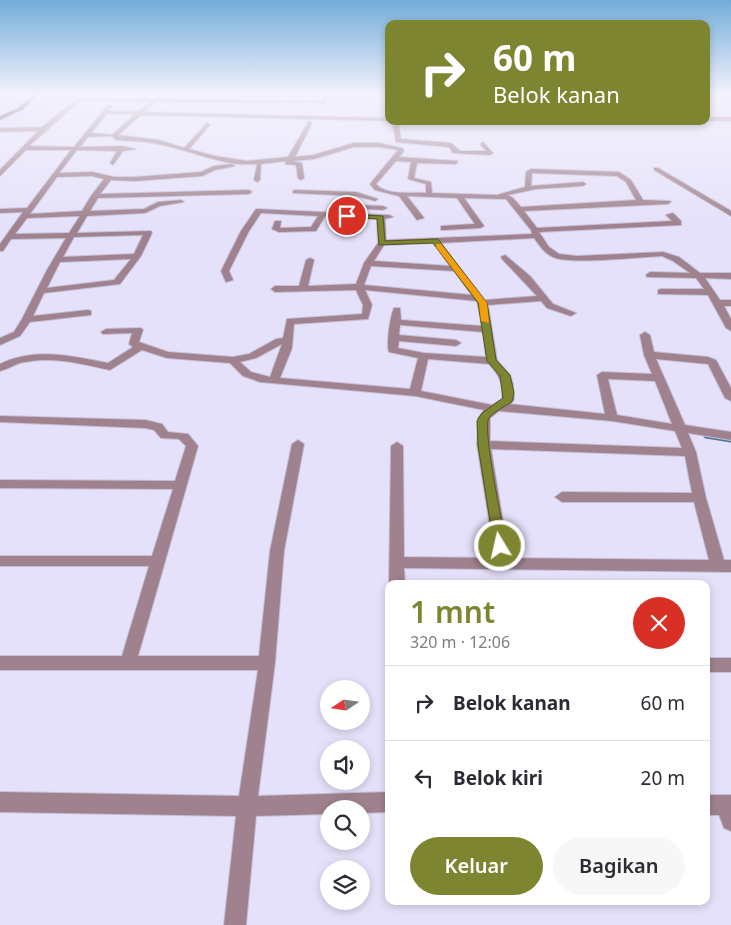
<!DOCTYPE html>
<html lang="id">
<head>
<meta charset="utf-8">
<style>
  body { margin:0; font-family:"Noto Sans",sans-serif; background:#f7f7f7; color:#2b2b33; height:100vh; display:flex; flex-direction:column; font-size:19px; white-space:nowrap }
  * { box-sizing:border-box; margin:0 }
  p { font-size:16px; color:#7c7c81 }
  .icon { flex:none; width:28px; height:28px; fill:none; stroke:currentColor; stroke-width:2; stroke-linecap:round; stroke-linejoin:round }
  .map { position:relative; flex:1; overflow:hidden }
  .drawer { position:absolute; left:385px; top:580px; width:325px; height:325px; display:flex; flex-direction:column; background:#fff; border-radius:10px; box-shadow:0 2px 8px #0003 }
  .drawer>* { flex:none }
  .top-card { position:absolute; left:385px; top:20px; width:325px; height:105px; border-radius:10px; box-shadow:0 2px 8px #0003; background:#7e8531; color:#fff; overflow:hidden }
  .needle { width:32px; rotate:257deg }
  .controls { position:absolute; left:320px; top:680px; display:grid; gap:10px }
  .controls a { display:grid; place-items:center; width:50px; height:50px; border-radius:50%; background:#fff; box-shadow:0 2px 8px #0003; font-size:25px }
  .pin { position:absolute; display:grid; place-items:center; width:42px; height:42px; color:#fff; margin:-21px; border:2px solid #fff; border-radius:50%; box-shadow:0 1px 5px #0007 }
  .me { position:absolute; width:55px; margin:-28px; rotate:351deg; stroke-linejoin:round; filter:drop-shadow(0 0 4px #0008) }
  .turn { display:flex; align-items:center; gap:18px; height:105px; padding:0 25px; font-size:22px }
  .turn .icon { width:65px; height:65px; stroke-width:2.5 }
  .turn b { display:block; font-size:35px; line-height:42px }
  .round { display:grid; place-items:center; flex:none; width:52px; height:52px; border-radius:26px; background:#f7f7f7 }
  .head { display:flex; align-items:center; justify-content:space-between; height:85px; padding:0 25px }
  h1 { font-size:30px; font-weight:600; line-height:38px; color:#7e8531 }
  .cta { display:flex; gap:10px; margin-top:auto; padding:10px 25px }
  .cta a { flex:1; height:58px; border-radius:30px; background:#7e8531; color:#fff; font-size:20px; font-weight:600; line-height:58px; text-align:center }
  .cta a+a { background:#f7f7f7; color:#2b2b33 }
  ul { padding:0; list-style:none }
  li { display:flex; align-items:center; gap:15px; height:75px; padding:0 25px; border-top:1px solid #e1e1e2 }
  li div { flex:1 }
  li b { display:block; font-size:19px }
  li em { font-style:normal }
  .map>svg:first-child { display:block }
  .green { fill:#d7cffa }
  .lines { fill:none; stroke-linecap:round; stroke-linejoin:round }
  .stream { stroke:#4a7594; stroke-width:5 }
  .minor-casing { stroke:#c4bfd7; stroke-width:2 }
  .highway-casing { stroke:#c4bfd7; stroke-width:2 }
  .minor { fill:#9f828d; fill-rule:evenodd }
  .highway { fill:#49162e; fill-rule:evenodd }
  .route { fill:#7e8531; stroke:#525620 }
  .slow { fill:#f59e0b }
</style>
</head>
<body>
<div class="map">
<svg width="731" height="925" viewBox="0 0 731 925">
  <rect width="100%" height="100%" fill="#e6e1fa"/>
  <g class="green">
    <polygon points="0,95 28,95 19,103 0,111"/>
    <path d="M44,95H61V98C44,115 23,121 0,128V121C14,115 36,109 44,95Z"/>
  </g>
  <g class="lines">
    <polyline class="stream" points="706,436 731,440"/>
    <g class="minor-casing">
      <g id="minor">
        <path d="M82,95L86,96L83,99H154L159,95H164L160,99L322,101L325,95H330L324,103L156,102L145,112L389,118L390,121L141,115L118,135L159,140L184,148L207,123L210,125L189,149L215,156L247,161L288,157L309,121L312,123L295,157L313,155L354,143H379L402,148L404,151L399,157L458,161L456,164L417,163L414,178L431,182L432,193L497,195L525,187L526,172L531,169L619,172L631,180L643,200L670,201L671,202L668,204L524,211L537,228L672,221L666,215L673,213L681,221V225L539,232L549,247L559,254L577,256L663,252L679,257L700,273H731V279L705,278L720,300H731V306H724L731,319V331L726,328L708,295L658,294V290L661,289H704L696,278L647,277L646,275L650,272L690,273L673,261L662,256C641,257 569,265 553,257C544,253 540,246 534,238L440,243L485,300L537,296L502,259L501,257L505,255L530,276L553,304L576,313L571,316L547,308L541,301L488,305L497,360L510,375L513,384L514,400L509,404L605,414L597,375L602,372L652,374L644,355L640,335L645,332L650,335L654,352L708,357L716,360L731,388V401L725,398L708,364L656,359L685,425L731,432V440L688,433L696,452L706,498L724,560H731V572L404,568L405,584H389L391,446L397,442L403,446L404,557L495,558L477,445L478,418L484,410L415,396L260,382L243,376L230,363L167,358L142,350L110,370C83,364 53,356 25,362C16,363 9,369 0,371V364C34,347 72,356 108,363L133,347L129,344L132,333L103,334L101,332L106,329L141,328L143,330L139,342L168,352L233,357L249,354L276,339L283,338L287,319L362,314L363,305L356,290L275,292L271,289L275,286H299L306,260L310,258L314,260L308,286L356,284L364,263L378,243L377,219L325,216L316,231L279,232L272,229L275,221H281L280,228L311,227L318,216L261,213L249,231L229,271L233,280L226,282L221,271L241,231L256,209L389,215L393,217L385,219L386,240L532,234L531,230L506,199L464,198L484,226L480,228L444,230H441V226L475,224L457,198L407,196L424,218L417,220L399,196L375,190L370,184L398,150L379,147H354L314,159L293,161L302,163L304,178L301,180L298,178L296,165L285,164L286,161L261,164L260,180L257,182L254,180L257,164C222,167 191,150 158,144C145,141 130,141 116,140L112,136L88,137L80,147L122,146L136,149L123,151L113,165L110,163L117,151L77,150L59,173L92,172L115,177H135L201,172L214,166L232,164L235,166L215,170L202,176L135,181L111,180L100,194L249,190L252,192L249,194L98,198L90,211L144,209L158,202L181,200L184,202L160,206L145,213L87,216L77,233L151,231L152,233L141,256L120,284L44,293L33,316L88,310L91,311V315L30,322L20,336L0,345V338L14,332L22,319L47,270L66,238L11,239L3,251H0V244L23,212L0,213V209L27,208L71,150H26L0,176V170L38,131L0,132V128L42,127ZM80,101L150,102L139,111H109L112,106L108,105L74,147L29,146ZM107,114H135L112,135L91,133ZM396,161L411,162L408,179L426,184V193C412,192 386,196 376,184ZM532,173L617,176L626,182L636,200L521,207L513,198L508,195L536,189L583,186L586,184L583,182L531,186ZM92,176L104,179L91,196L82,211L30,214L57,177ZM80,216L69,233L15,234L27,218ZM143,235L134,254L63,257L74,237ZM433,243L450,266L374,261L384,245ZM131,259L114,280L47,288L60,262ZM371,266L454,271L472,295L364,285ZM365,290L477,301L482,326L401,320L400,308H394C390,317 386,344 389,352L418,358L410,389L280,378L292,348L294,324L368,319L372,305ZM400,325L483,332L486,357L424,353L398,348L399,341L456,346L461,343L456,340L399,335ZM282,344L270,377L251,372L240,362L256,358ZM428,359L489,364C500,376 503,383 502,399L492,405L421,391ZM608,379L655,381L672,424L617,415ZM499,411L612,421L675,431L682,448L490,441V418ZM491,449L685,456L692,493L562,492L555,497L562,502H694L709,560L509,558Z"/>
        <rect x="706" y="117" width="25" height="4"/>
        <polygon points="392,121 398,121 401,139 451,143 460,151 486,151 480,144 483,142 493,153 490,155 453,153 449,147 396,142"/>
        <polygon points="654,168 658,168 731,211 731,216 654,170"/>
        <polygon points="295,190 356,192 378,199 375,201 356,196 293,193 293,191"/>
        <polygon points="333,204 383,206 387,208 383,210 331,207 331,205"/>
        <polygon points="0,416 145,420 162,424 168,432 188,434 198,446 138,656 259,656 270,551 292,444 298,440 304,444 284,551 275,663 258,796 389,792 389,812 361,813 361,809 329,809 329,814 256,816 246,925 224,925 236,816 0,812 0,792 239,796 258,670 0,670 0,656 122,656 149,566 0,566 0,556 152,556 173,489 0,488 0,480 175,481 186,446 179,439 161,438 154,430 145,428 0,422"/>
        <rect x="706" y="658" width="25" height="14"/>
        <polygon points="706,795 731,795 731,831 724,828 719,815 706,815"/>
      </g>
    </g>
    <g class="highway-casing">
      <polygon id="highway" points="32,95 39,95 22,110 0,120 0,116 18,108"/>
    </g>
    <use href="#minor" class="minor"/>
    <use href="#highway" class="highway"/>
  </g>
  <linearGradient id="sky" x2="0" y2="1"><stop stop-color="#73adda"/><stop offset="0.42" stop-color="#f4f2fd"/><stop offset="1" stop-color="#f4f2fd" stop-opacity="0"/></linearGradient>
  <rect width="731" height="225" fill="url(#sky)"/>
  <path class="route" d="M345,214L383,216L385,241L438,239L487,303L496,360L510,375L514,393L512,402C505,406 494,412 489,418C482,428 503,528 507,546L505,549L500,550L494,546L478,445L477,421L482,413L503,398L500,376L487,361L478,303L433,243L379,245L377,219L347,217Z"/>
  <polygon class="slow" points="436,244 441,244 487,303 489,323 481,321 479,303 436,247"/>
</svg>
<div class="controls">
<a><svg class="needle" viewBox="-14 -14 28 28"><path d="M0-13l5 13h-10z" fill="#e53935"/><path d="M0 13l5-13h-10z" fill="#7c7c81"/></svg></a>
<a><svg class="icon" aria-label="sound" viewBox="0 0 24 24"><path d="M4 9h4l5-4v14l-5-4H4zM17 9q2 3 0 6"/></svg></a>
<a><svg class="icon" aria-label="search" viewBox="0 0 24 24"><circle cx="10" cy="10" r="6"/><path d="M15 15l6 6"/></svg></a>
<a><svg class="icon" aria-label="layers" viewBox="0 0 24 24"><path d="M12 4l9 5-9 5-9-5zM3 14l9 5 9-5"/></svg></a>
</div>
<div class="pin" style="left:347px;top:216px;background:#d93025"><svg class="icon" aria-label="arrive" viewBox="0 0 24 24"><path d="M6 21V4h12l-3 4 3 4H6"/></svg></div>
<svg class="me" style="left:500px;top:546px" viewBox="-20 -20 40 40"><circle r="17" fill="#7e8531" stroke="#fff" stroke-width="3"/><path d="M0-11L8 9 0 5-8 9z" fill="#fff"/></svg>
<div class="top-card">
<div class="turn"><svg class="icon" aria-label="right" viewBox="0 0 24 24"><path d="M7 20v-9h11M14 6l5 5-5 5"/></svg><div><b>60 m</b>Belok kanan</div></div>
</div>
<section class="drawer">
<div class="head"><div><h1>1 mnt</h1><p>320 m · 12:06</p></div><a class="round" style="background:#d93025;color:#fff"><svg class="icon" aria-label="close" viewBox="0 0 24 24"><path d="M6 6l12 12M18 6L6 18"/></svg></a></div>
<ul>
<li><svg class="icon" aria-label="right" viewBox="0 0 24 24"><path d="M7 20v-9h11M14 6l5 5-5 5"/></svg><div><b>Belok kanan</b></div><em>60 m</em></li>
<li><svg class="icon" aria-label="left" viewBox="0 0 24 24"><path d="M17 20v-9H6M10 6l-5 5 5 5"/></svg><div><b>Belok kiri</b></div><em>20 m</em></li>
</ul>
<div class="cta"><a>Keluar</a><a>Bagikan</a></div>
</section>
</div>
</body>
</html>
